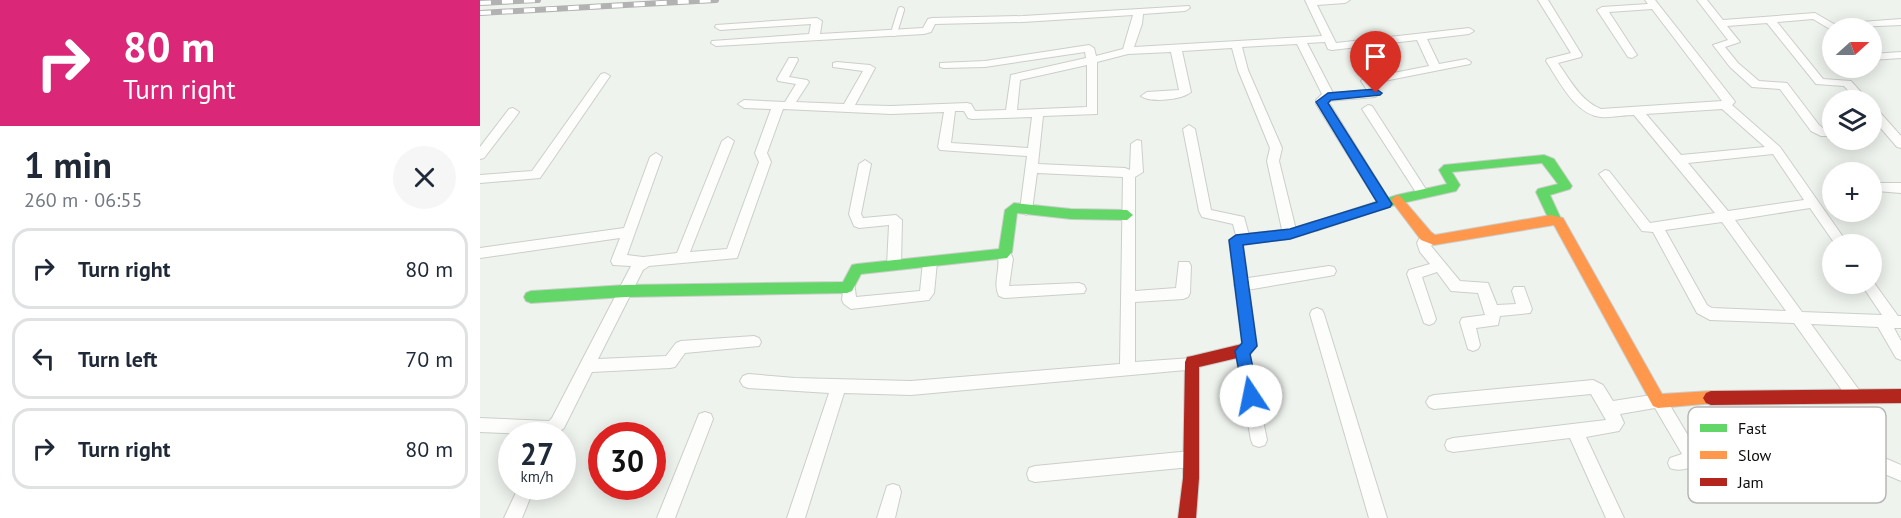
<!DOCTYPE html>
<html lang="en">
<head>
<meta charset="utf-8">
<style>
  body { margin:0; font-family:"PT Sans",sans-serif; background:#f6f6f7; color:#1f2937; height:100vh; display:flex; flex-direction:column; font-size:22px; white-space:nowrap }
  * { box-sizing:border-box; margin:0 }
  p { font-size:20px; color:#747a83 }
  .icon { flex:none; width:33px; height:33px; fill:none; stroke:currentColor; stroke-width:2; stroke-linecap:round; stroke-linejoin:round }
  .map { position:relative; flex:1; overflow:hidden }
  .details { display:flex; flex-direction:column; background:#fff; width:480px }
  .details>* { flex:none }
  .guide { background:#db2777; color:#fff; overflow:hidden }
  .needle { width:39px; rotate:69deg }
  .buttons { position:absolute; left:1342px; top:18px; display:grid; gap:12px }
  .buttons a { display:grid; place-items:center; width:60px; height:60px; border-radius:50%; background:#fff; box-shadow:0 3px 15px #0003; font-size:30px }
  .speed { position:absolute; left:18px; top:422px; display:flex; gap:12px; font-size:30px; font-weight:700; text-align:center }
  .speed>* { display:grid; place-content:center; width:78px; height:78px; border-radius:50%; background:#fff; box-shadow:0 3px 15px #0003; line-height:1 }
  .speed small { font-size:15px; font-weight:400 }
  .speed .limit { border:9px solid #d22; background:#fff; color:#111 }
  .pin { position:absolute; display:grid; place-items:center; width:51px; height:51px; color:#fff; margin:-62px -26px; border-radius:50% 50% 50% 0; rotate:-45deg; box-shadow:0 0 6px #0007 }
  .pin .icon { rotate:45deg }
  .me { position:absolute; width:66px; margin:-33px; rotate:349deg; stroke-linejoin:round; filter:drop-shadow(0 0 4px #0008) }
  .turn { display:flex; align-items:center; gap:21px; height:126px; padding:0 24px; font-size:27px }
  .turn .icon { width:78px; height:78px; stroke-width:2.5 }
  .turn b { display:block; font-size:42px; line-height:51px }
  .round { display:grid; place-items:center; flex:none; width:63px; height:63px; border-radius:32px; background:#f6f6f7 }
  .summary { display:flex; align-items:center; justify-content:space-between; height:102px; padding:0 24px }
  h1 { font-size:36px; font-weight:600; line-height:45px }
  ul { padding:0; list-style:none }
  li { display:flex; align-items:center; gap:18px; height:81px; margin:0 12px 9px; padding:0 12px; border:3px solid #e0e1e3; border-radius:18px }
  li div { flex:1 }
  li b { display:block; font-size:22px }
  li em { font-style:normal }
  main { display:flex; flex:1; min-height:0 }
  .map>svg:first-child { display:block }
  .lines { fill:none; stroke-linecap:round; stroke-linejoin:round }
  .lane-casing { stroke:#cbceca; stroke-width:8 }
  .street-casing { stroke:#cbceca; stroke-width:2 }
  .fast-casing { stroke:#cbceca; stroke-width:2 }
  .slow-casing { stroke:#cbceca; stroke-width:2 }
  .jam-casing { stroke:#cbceca; stroke-width:2 }
  .lane { stroke:#fdfdfc; stroke-width:6 }
  .street { fill:#fdfdfc; fill-rule:evenodd }
  .fast { fill:#63d668; fill-rule:evenodd }
  .slow { fill:#ff974d; fill-rule:evenodd }
  .jam { fill:#b3261e; fill-rule:evenodd }
  .rail-casing { stroke:#b2b2b2; stroke-width:6 }
  .rail { stroke:#fff; stroke-width:4; stroke-dasharray:11; stroke-linecap:butt }
  .route { fill:#1a73e8; stroke:#114b97; stroke-width:1.5 }
  .key { fill:#fff; stroke:#b6b6b5; stroke-width:1.5 }
  .key-label { font-size:16px; fill:#0a0c09 }
</style>
</head>
<body>
<main>
<section class="details">
<div class="guide">
<div class="turn"><svg class="icon" aria-label="right" viewBox="0 0 24 24"><path d="M7 20v-9h11M14 6l5 5-5 5"/></svg><div><b>80 m</b>Turn right</div></div>
</div>
<div class="summary"><div><h1>1 min</h1><p>260 m · 06:55</p></div><a class="round"><svg class="icon" aria-label="close" viewBox="0 0 24 24"><path d="M6 6l12 12M18 6L6 18"/></svg></a></div>
<ul>
<li><svg class="icon" aria-label="right" viewBox="0 0 24 24"><path d="M7 20v-9h11M14 6l5 5-5 5"/></svg><div><b>Turn right</b></div><em>80 m</em></li>
<li><svg class="icon" aria-label="left" viewBox="0 0 24 24"><path d="M17 20v-9H6M10 6l-5 5 5 5"/></svg><div><b>Turn left</b></div><em>70 m</em></li>
<li><svg class="icon" aria-label="right" viewBox="0 0 24 24"><path d="M7 20v-9h11M14 6l5 5-5 5"/></svg><div><b>Turn right</b></div><em>80 m</em></li>
</ul>
</section>
<div class="map">
<svg width="1421" height="518" viewBox="0 0 1421 518">
  <rect width="100%" height="100%" fill="#eff3ee"/>
  <g class="lines">
    <g class="lane-casing">
      <polyline id="lane" points="414,33 421,10"/>
    </g>
    <g class="street-casing">
      <g id="street">
        <path d="M825,0H870L865,3L837,5L856,43L989,28L994,31L989,34L947,39L959,64L986,59L991,62L990,64L894,83L901,93L895,97L848,101L910,201L911,204L910,207H900L836,104V100L842,94L817,44L762,47L768,70L802,148L799,161L817,234L810,239L803,234L787,161L790,148L758,70L752,48L702,51L711,92C702,100 670,103 661,96L667,92L699,90L691,52L648,54L617,62V114L563,116L558,164L645,168L650,170L651,144L657,140L661,141L663,172L655,177V291L696,288L699,262H709L711,266L710,293L708,297L703,299L655,302V362L712,358L717,359L719,364L717,369L431,395L364,393L325,518H307L349,393L268,388L263,386L260,381L263,376L268,374L315,378L431,381L640,364L643,177L557,173L552,210L546,215L540,210L547,156L460,150L458,147L464,112L411,114L303,109L287,153L291,162L257,258L169,266L163,270L118,359L186,356L196,343L201,341L274,336L279,338L281,342L279,346L205,353L195,367L190,368L112,372L84,428L76,435L0,432V418L69,421L72,418L151,266L133,265L131,261L140,238L0,258V248L144,228L170,157L176,153L182,157L147,255L163,257L197,253L242,141L248,137L254,141L210,252L247,249L279,162L275,153L291,109L264,108L258,104L264,100L305,102L316,84L298,81L297,79L309,58H317L318,60L309,77L327,80L329,82L316,102L364,104L383,71L353,67V63L357,62L390,65L395,68L375,105L411,106L487,103L491,104L495,111L526,110L531,75L606,58L605,52L505,67L464,68L460,67V63L505,61L609,45L614,48L616,56L643,49L653,15L543,22L455,24L451,32L444,34L236,46L231,43L232,41L329,34L331,24L240,30L235,27L236,25L337,18L342,21L340,34L443,28L448,19L452,18L543,16L709,6L710,8L705,11L663,14L662,24L654,47L842,36ZM937,40L949,66L883,79L881,81L887,90L853,93L827,43L845,42L848,49L852,50ZM607,65V107L537,110L540,80ZM475,111H484L488,118L492,119L552,117L548,148L471,143Z"/>
        <path d="M1058,0H1068L1102,55L1101,57L1078,63C1090,80 1101,101 1121,109L1242,101L1172,9L1129,12L1157,55L1152,58L1148,57L1117,10L1122,7L1168,4L1165,0H1175L1253,99L1255,102L1252,105L1300,147L1368,244H1355L1330,208L1255,220L1322,312L1402,315L1381,284H1392V280L1418,316H1421V328H1414L1421,341V360L1416,358L1398,327L1331,324L1379,390L1382,395L1379,400L1374,402L1369,400L1314,323L1230,320L1217,313L1173,232L1162,231L1119,174L1125,170L1129,171L1170,223L1235,213L1154,115C1143,115 1131,118 1121,117C1095,115 1078,79 1066,61L1067,59L1091,53ZM1242,109L1285,147L1201,155L1166,114ZM1293,154L1324,200L1248,211L1208,163ZM1242,222L1306,311L1232,308L1227,305L1185,230Z"/>
        <polygon points="1217,0 1227,0 1243,20 1335,13 1354,24 1421,19 1421,25 1353,28 1353,31 1333,19 1297,22 1343,79 1371,81 1388,100 1377,100 1364,86 1336,84 1287,23 1247,26 1260,42 1245,47 1258,63 1279,81 1307,83 1339,125 1343,128 1353,128 1353,136 1341,136 1331,131 1300,89 1272,87 1250,67 1233,45 1248,40"/>
        <polygon points="1421,52 1421,58 1392,60 1392,54"/>
        <polygon points="125,73 130,76 60,178 0,183 0,175 52,171 121,74"/>
        <polygon points="888,105 892,106 947,191 949,194 947,197 939,197 882,109"/>
        <polygon points="1392,107 1396,108 1421,136 1421,148 1417,147 1392,118"/>
        <polygon points="33,108 39,112 37,115 4,158 0,159 0,147 29,109"/>
        <polygon points="709,125 715,129 731,210 764,217 770,239 768,243 758,243 753,224 722,217 719,211 703,129"/>
        <polygon points="385,160 391,164 381,214 383,218 416,215 422,220 421,265 419,269 409,269 407,265 409,225 379,228 374,226 369,214 379,164"/>
        <polygon points="1400,183 1421,183 1421,193 1396,191 1394,188"/>
        <polygon points="950,234 957,239 951,246 980,281 1008,283 1017,305 1036,304 1032,291 1034,287 1044,287 1052,309 1050,313 1020,316 1018,325 996,328 1000,345 998,349 993,351 988,349 980,322 982,318 1005,315 998,293 971,291 957,272 942,277 956,319 954,323 949,325 944,323 927,274 929,270 950,264 940,252 937,243 939,239"/>
        <path d="M524,248L529,249L533,259L529,286L599,283L604,285L606,289L604,293L524,298L519,296C512,282 522,268 517,253L519,249Z"/>
        <polygon points="450,257 455,258 457,262 454,293 449,300 371,309 364,304 362,300 364,282 374,282 376,297 440,291 443,262 445,258"/>
        <polygon points="849,266 854,267 856,271 854,275 849,276 761,291 756,289 754,285 756,281 761,279"/>
        <polygon points="837,308 842,310 844,314 907,518 889,518 830,314 832,310"/>
        <polygon points="762,345 767,347 769,351 787,440 785,445 779,447 773,445 771,440 755,351 757,347"/>
        <path d="M1113,380L1123,385L1133,401L1178,394L1185,397L1222,459L1220,464C1211,468 1199,472 1190,468L1188,463L1190,458L1202,454L1175,408L1140,414L1144,423L1139,431L1106,437L1144,518H1126L1090,438L973,452L967,450L965,445L967,440L973,438L1126,420L1111,394L954,409L949,407L946,402L949,397L954,395Z"/>
        <polygon points="225,412 231,414 233,419 195,518 177,518 217,419 219,414"/>
        <polygon points="711,451 717,454 719,459 717,464 711,467 555,482 549,480 547,474 549,468 555,466"/>
        <polygon points="1407,459 1421,465 1421,481 1407,475 1325,481 1319,479 1317,473 1319,467 1325,465"/>
        <polygon points="413,484 419,486 421,492 415,518 397,518 407,486"/>
        <polygon points="39,486 55,486 42,518 24,518"/>
      </g>
    </g>
    <g class="fast-casing">
      <g id="fast">
        <polygon points="1064,155 1074,159 1092,186 1090,189 1070,195 1082,221 1076,226 1071,224 1056,192 1058,189 1078,184 1062,163 972,172 980,185 976,191 918,204 836,231 829,226 831,223 917,195 967,184 959,170 964,165"/>
        <polygon points="534,203 591,209 647,210 653,215 647,220 591,219 537,213 532,252 527,258 381,274 372,291 367,293 145,297 51,303 46,301 44,297 46,293 51,291 145,285 363,282 372,265 377,264 519,249 525,210"/>
      </g>
    </g>
    <g class="slow-casing">
      <polygon id="slow" points="917,195 921,197 951,232 955,235 1071,215 1083,218 1182,394 1231,391 1236,393 1239,398 1236,403 1178,408 1173,406 1074,225 954,245 941,240 913,203 911,200"/>
    </g>
    <g class="jam-casing">
      <g id="jam">
        <polygon points="836,221 843,226 841,229 810,239 763,244 777,346 770,355 719,367 719,478 716,518 698,518 703,478 705,362 707,357 712,356 762,344 749,240 756,235 810,229"/>
        <polygon points="1421,389 1421,403 1231,405 1226,403 1223,398 1226,393 1231,391"/>
      </g>
    </g>
    <use href="#lane" class="lane"/>
    <use href="#street" class="street"/>
    <use href="#fast" class="fast"/>
    <use href="#slow" class="slow"/>
    <use href="#jam" class="jam"/>
    <g class="rail-casing">
      <g id="rail">
        <polyline points="0,3 58,0"/>
        <polyline points="0,13 236,0"/>
      </g>
    </g>
    <use href="#rail" class="rail"/>
  </g>
  <polygon class="route" points="896,89 902,93 900,95 851,100 848,103 910,201 912,204 910,207 810,239 763,245 777,346 770,354 779,396 776,401 771,403 765,401 755,351 762,343 749,240 756,235 810,229 897,202 836,102 848,93"/>
  <rect x="1208" y="407" width="198" height="96" rx="9" class="key"/>
  <rect x="1220" y="424" width="27" height="8" fill="#63d668"/>
  <rect x="1220" y="451" width="27" height="8" fill="#ff974d"/>
  <rect x="1220" y="478" width="27" height="8" fill="#b3261e"/>
  <g class="key-label">
    <text x="1258" y="434">Fast</text>
    <text x="1258" y="461">Slow</text>
    <text x="1258" y="488">Jam</text>
  </g>
</svg>
<div class="buttons">
<a><svg class="needle" viewBox="-14 -14 28 28"><path d="M0-13l5 13h-10z" fill="#e53935"/><path d="M0 13l5-13h-10z" fill="#747a83"/></svg></a>
<a><svg class="icon" aria-label="layers" viewBox="0 0 24 24"><path d="M12 4l9 5-9 5-9-5zM3 14l9 5 9-5"/></svg></a>
<a>+</a>
<a>−</a>
</div>
<div class="speed"><div>27<small>km/h</small></div><div class="limit">30</div></div>
<div class="pin" style="left:896px;top:93px;background:#d93025"><svg class="icon" aria-label="arrive" viewBox="0 0 24 24"><path d="M6 21V4h12l-3 4 3 4H6"/></svg></div>
<svg class="me" style="left:771px;top:396px" viewBox="-20 -20 40 40"><circle r="19" fill="#fff"/><path d="M0-13L10 11 0 6-10 11z" fill="#1a73e8"/></svg>
</div>
</main>
</body>
</html>
